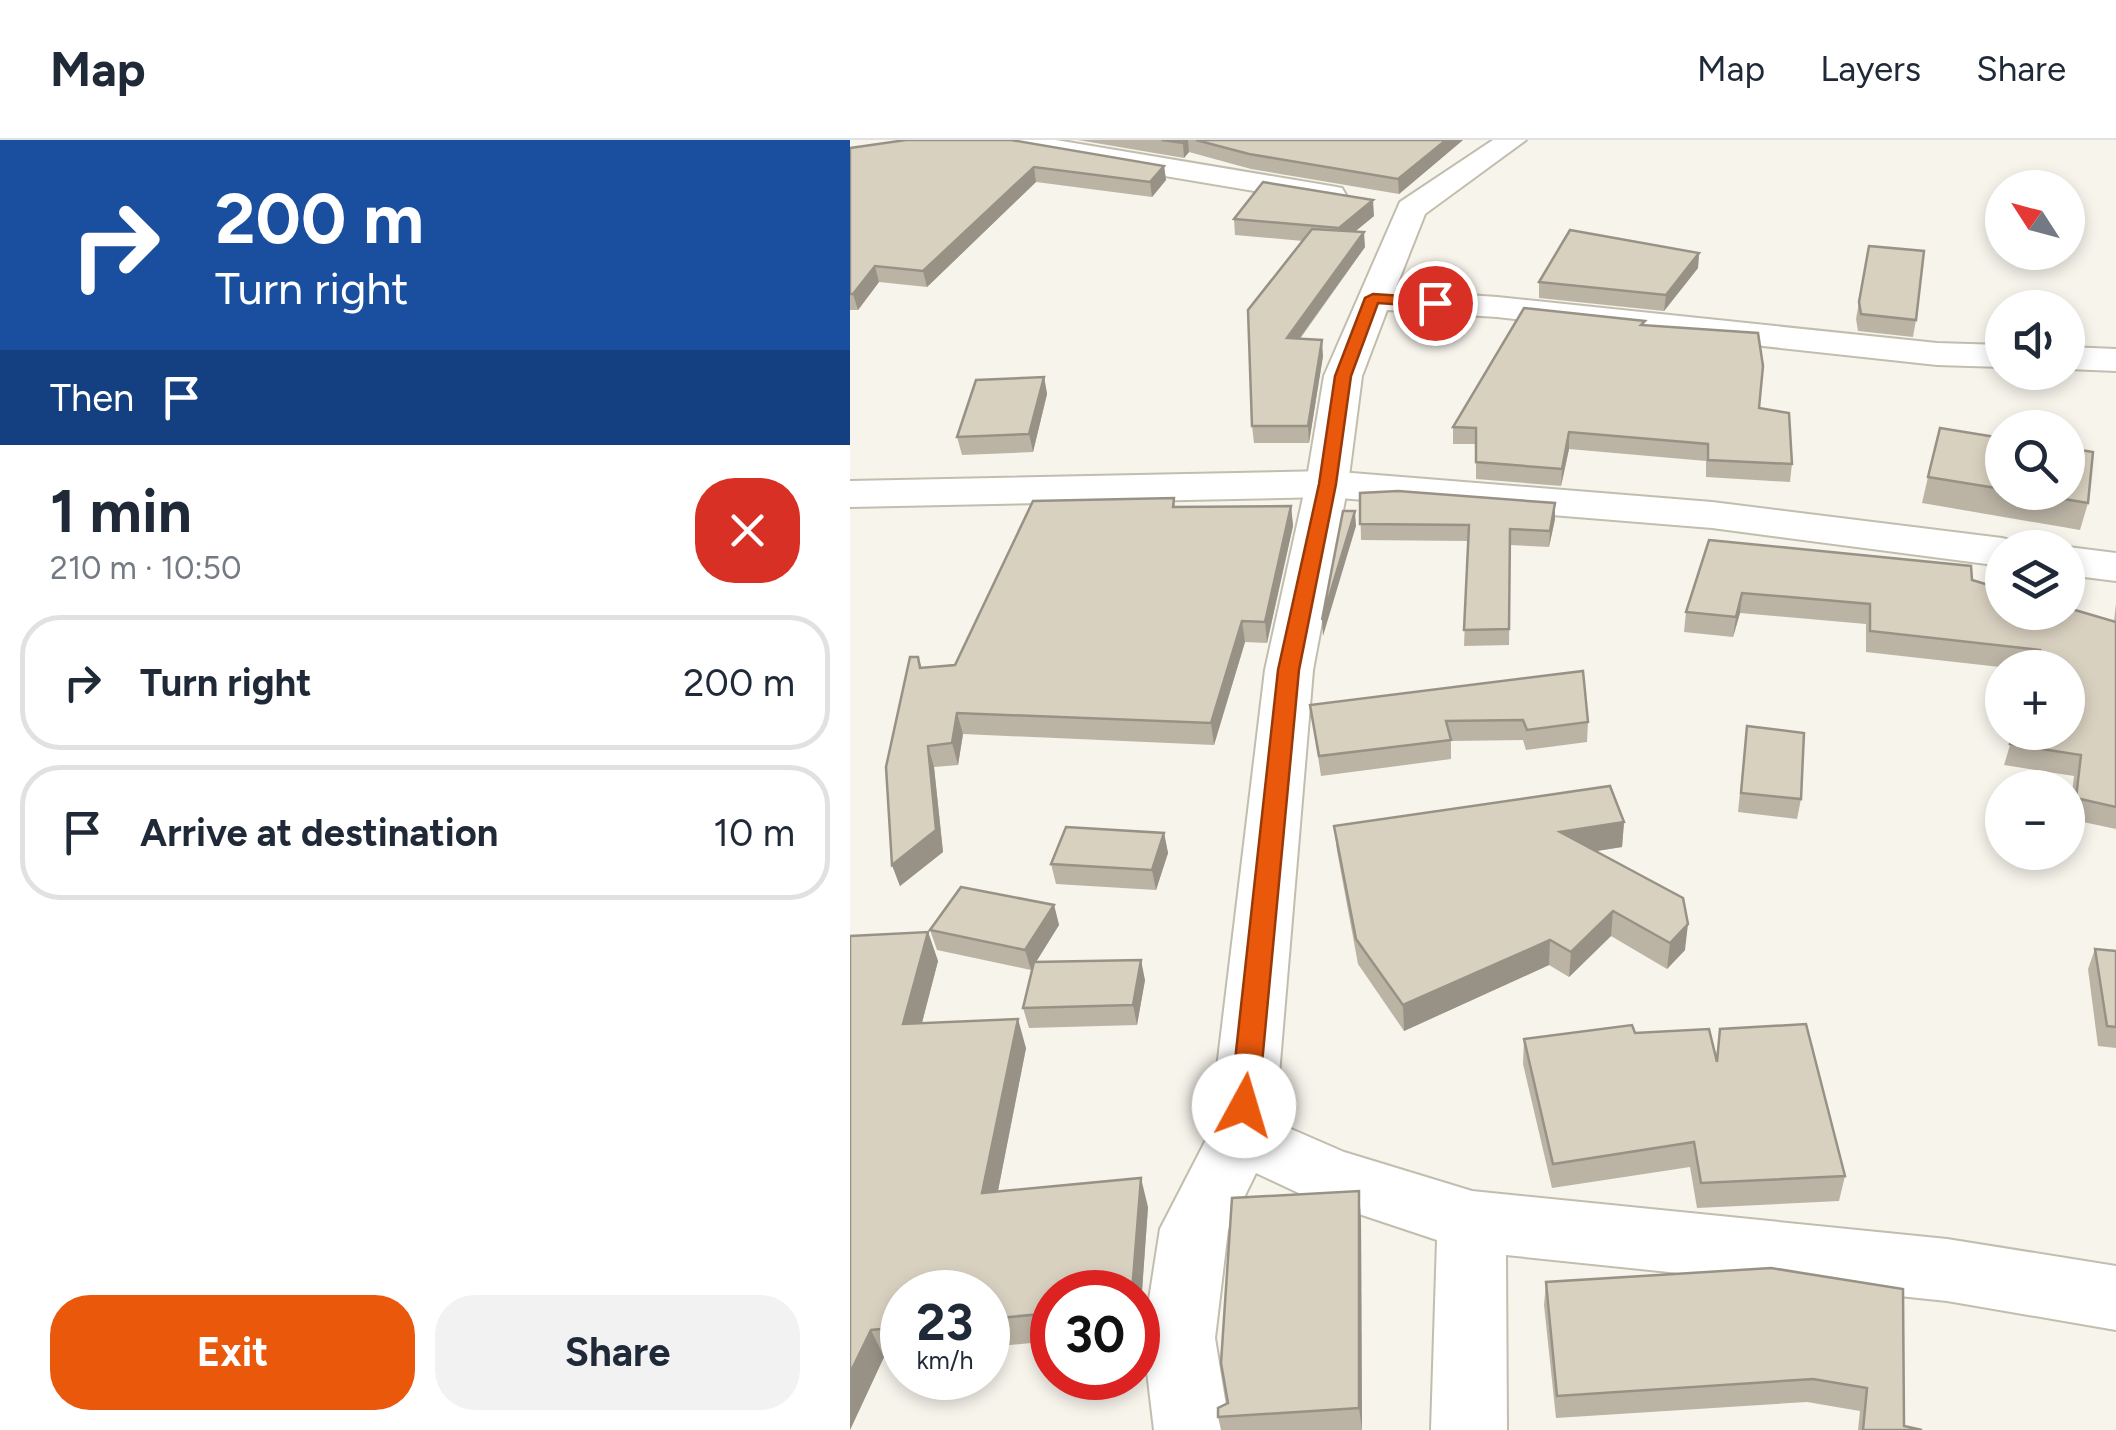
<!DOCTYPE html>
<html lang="en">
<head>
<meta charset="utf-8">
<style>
  body { margin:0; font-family:Figtree,sans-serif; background:#f2f2f3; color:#1f2937; height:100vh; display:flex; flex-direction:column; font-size:38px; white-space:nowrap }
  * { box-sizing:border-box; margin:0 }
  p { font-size:32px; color:#747a83 }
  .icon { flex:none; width:55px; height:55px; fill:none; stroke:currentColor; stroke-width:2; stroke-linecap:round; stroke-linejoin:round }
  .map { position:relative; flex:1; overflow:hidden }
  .panel { display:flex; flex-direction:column; background:#fff; width:850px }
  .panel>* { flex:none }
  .guide { background:#1a4fa0; color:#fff; overflow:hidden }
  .needle { width:65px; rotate:306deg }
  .controls { position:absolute; left:1135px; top:30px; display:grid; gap:20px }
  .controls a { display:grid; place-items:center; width:100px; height:100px; border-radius:50%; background:#fff; box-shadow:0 5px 15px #0003; font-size:50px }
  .speed { position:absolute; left:30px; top:1130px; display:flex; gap:20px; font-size:50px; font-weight:700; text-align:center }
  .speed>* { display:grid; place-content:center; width:130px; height:130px; border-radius:50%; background:#fff; box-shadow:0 5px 15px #0003; line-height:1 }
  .speed small { font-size:25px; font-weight:400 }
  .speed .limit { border:15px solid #d22; background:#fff; color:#111 }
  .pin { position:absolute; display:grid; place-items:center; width:85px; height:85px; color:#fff; margin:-42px; border:5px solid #fff; border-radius:50%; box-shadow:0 2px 10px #0007 }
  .me { position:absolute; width:110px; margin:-55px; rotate:6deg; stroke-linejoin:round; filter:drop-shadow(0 0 8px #0008) }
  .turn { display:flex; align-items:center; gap:35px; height:210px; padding:0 50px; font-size:45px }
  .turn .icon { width:130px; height:130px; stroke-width:2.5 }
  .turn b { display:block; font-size:70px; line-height:85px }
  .then { display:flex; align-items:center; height:95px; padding:0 50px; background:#0003; gap:20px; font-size:38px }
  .round { display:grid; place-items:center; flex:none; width:105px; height:105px; border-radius:40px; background:#f2f2f3 }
  .head { display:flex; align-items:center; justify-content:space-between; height:170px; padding:0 50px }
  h1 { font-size:60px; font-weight:700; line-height:75px }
  .cta { display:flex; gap:20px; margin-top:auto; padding:20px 50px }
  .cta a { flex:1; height:115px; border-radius:40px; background:#ea580c; color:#fff; font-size:40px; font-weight:700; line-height:115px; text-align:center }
  .cta a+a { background:#f2f2f3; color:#1f2937 }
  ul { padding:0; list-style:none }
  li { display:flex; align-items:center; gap:30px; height:135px; margin:0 20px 15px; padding:0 30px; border:5px solid #e0e1e3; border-radius:40px }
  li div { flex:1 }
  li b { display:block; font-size:38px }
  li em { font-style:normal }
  header { display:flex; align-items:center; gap:60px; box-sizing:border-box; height:140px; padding:0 50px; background:#fff; border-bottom:2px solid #e0e1e3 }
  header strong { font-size:48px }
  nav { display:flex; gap:55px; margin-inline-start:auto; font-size:35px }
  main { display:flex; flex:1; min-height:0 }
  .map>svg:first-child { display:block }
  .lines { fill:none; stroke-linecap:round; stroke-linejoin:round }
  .minor-casing { stroke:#c2bdad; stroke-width:4 }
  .tertiary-casing { stroke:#c2bdad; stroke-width:4 }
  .minor { fill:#fff; fill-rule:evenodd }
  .tertiary { fill:#fff; fill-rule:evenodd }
  .wall { fill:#bbb4a5 }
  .shaded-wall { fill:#989286 }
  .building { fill:#d9d1c0; stroke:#989286; stroke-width:2.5 }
  .route { fill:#ea580c; stroke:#983908; stroke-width:2.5 }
</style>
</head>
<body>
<header>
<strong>Map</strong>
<nav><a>Map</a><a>Layers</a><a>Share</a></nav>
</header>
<main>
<section class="panel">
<div class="guide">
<div class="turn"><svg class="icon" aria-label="right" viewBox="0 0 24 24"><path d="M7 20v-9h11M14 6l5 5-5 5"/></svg><div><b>200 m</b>Turn right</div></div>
<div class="then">Then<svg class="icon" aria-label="arrive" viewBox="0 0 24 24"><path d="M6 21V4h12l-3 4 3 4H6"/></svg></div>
</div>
<div class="head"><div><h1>1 min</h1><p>210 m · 10:50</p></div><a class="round" style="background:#d93025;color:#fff"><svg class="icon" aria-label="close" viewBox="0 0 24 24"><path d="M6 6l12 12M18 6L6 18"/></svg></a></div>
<ul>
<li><svg class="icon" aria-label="right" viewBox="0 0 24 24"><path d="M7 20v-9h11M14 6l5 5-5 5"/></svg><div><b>Turn right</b></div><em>200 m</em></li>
<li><svg class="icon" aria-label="arrive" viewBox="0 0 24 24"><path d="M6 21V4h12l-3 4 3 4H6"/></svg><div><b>Arrive at destination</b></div><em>10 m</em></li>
</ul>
<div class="cta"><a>Exit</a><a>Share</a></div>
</section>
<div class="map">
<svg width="1266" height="1290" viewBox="0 0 1266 1290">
  <rect width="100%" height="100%" fill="#f6f4eb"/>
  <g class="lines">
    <g class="minor-casing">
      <g id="minor">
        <polygon points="140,0 206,0 481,46 492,48 496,55 492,62 481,64 154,9 144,6"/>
        <polygon points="643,0 676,0 575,74 545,150 647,157 1087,203 1152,205 1152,227 1087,225 647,177 537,170 512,236 498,344 463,530 425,982 494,1012 622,1051 1097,1099 1266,1126 1266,1190 1097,1161 656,1115 657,1290 581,1290 587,1100 455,1056 406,1033 378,1090 365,1198 380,1290 304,1290 293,1198 310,1089 359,994 415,530 456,344 474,236 550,62"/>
        <polygon points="1218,207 1266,209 1266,231 1218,229"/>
      </g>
    </g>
    <g class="tertiary-casing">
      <g id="tertiary">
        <polygon points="477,331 862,362 1152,398 1168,402 1172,408 1152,408 1152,426 862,388 477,357 0,367 0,341"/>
        <polygon points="1218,407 1266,413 1266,441 1218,435"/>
      </g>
    </g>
    <use href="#minor" class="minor"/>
    <use href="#tertiary" class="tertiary"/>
  </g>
  <g class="wall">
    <polygon points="228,0 613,0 549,54 401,29 339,12 334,18"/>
    <polygon points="0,8 314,26 316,40 302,57 186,42 77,147 29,142 8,170 0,170"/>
    <polygon points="524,76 504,92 515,107 450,199 473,216 459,303 404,303 402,286 453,101 385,95 384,79"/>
    <polygon points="1019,106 1066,180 1063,197 1008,191 1006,179"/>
    <polygon points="849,113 848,128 814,171 689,158 689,142"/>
    <polygon points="794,185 909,268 942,324 940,342 856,337 856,321 719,309 711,346 626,339 626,304 603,304 603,287"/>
    <polygon points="194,237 197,254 183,312 112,315 107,297"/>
    <polygon points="1152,298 1152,352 1218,352 1238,363 1230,390 1072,363 1078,337"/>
    <polygon points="510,353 705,363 705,379 699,407 660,405 659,505 614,506 618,401 511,400"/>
    <polygon points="324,358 325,367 441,366 443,386 417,503 395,502 364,605 113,594 108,625 84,627 93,712 50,746 42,725 68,517 72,528 105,525"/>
    <polygon points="859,400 1122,440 1264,481 1266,463 1266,689 1219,679 1224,636 1154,625 1164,592 1218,528 1159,528 1016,512 1016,484 890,473 883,497 834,492 836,472"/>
    <polygon points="460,565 738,582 737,602 676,610 673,600 601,601 601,619 471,636"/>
    <polygon points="897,586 951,659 947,679 888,672"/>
    <polygon points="774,682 772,707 746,711 835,810 817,829 761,796 719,837 699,825 554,891 508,824 487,711 484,686"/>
    <polygon points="314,693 318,713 306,750 206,744 201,724"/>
    <polygon points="204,765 209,785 186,822 295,840 287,885 179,888 173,868 183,827 181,830 87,810 80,790"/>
    <polygon points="78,792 88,821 72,883 176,908 148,1051 298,1067 289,1193 288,1193 288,1152 202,1152 202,1201 138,1207 138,1152 52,1152 52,1216 34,1217 0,1290"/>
    <polygon points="1245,809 1266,811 1266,908 1248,906 1238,829"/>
    <polygon points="870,889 995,1036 989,1061 847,1068 840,1027 702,1048 673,924 674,899 785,893 866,917"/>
    <polygon points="511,1079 512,1290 371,1290 368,1277"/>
    <polygon points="921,1128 1054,1286 1072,1290 1008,1290 1010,1271 957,1262 706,1278 694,1165 696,1142"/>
  </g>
  <g class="shaded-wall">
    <polygon points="335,0 338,0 339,12 334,18 333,3"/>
    <polygon points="596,0 613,0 549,54 548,39"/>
    <polygon points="314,26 316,40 302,57 300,42"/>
    <polygon points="184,27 186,42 77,147 73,131"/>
    <polygon points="523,60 524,76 490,104 489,88"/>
    <polygon points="514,92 515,107 438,214 437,198"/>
    <polygon points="849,113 848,128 814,171 816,155"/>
    <polygon points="25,126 29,142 8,170 3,154"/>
    <polygon points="472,200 473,216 459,303 458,286"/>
    <polygon points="194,237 197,254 183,312 179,294"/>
    <polygon points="719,292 719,309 711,346 712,329"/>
    <polygon points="705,363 705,379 699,407 700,391"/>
    <polygon points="441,366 443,386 417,503 415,482"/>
    <polygon points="505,371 506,386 473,496 472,480"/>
    <polygon points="892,453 890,473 883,497 886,477"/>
    <polygon points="392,481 395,502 364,605 361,583"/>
    <polygon points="107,573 113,594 108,625 102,603"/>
    <polygon points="78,606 84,627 93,712 50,746 42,725"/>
    <polygon points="774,682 772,707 709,717 710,692"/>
    <polygon points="314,693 318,713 306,750 302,730"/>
    <polygon points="204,765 209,785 181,830 175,810"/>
    <polygon points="763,771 761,796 719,837 721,812"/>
    <polygon points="838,784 835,810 817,829 820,803"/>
    <polygon points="78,792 88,821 64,913 53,884"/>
    <polygon points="700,800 699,825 554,891 553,865"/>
    <polygon points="291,820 295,840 287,885 283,865"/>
    <polygon points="168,879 176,908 142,1081 132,1053"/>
    <polygon points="291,1038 298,1067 289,1193 288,1152 282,1152"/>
    <polygon points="509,1051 511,1079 512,1290 509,1268"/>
    <polygon points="21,1190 34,1217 0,1290 0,1233"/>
  </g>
  <g class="building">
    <polygon points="56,0 161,0 314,26 300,42 184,27 73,131 25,126 3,154 0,154 0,8"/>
    <polygon points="312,0 335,0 333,3"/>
    <polygon points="346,0 596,0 548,39 399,14"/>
    <polygon points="413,42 523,60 489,88 384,79"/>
    <polygon points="462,89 514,92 437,198 472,200 458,286 402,286 398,170"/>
    <polygon points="720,90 849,113 816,155 689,142"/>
    <polygon points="1019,106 1074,111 1066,180 1011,174 1009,162"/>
    <polygon points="674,168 795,181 791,185 908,193 913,226 909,268 939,273 942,324 858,320 858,304 719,292 712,329 626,322 626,288 603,287"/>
    <polygon points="194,237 179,294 107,297 126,240"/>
    <polygon points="1090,288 1152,298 1152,349 1078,337"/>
    <polygon points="1218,308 1243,312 1238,363 1172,352 1218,352"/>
    <polygon points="548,351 705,363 700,391 660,389 659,489 614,490 619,385 510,384 510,353"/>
    <polygon points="324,358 323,367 441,366 415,482 392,481 361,583 107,573 102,603 78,606 86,690 42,725 36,627 60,517 68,517 70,528 105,525 183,361"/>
    <polygon points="493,371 505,371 472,480"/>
    <polygon points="859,400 1121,426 1122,440 1152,449 1152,472 1218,472 1218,468 1266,482 1266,667 1226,658 1231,615 1160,604 1164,592 1218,592 1218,528 1185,528 1190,510 1020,491 1020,464 892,453 886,477 836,472"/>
    <polygon points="733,531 738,582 677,590 673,580 596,581 601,600 469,616 460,565"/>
    <polygon points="897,586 954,593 951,659 891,653"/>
    <polygon points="760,646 774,682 710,692 833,758 838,784 820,803 763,771 721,812 700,800 553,865 506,799 484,686"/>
    <polygon points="216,687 314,693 302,730 201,724"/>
    <polygon points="111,747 204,765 175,810 80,790"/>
    <polygon points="78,792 53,884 168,879 132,1053 291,1038 282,1152 202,1152 202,1173 138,1179 138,1152 52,1152 52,1187 21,1190 0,1233 0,796"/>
    <polygon points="1245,809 1266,811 1266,887 1257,886"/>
    <polygon points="291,820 283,865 173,868 184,822"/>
    <polygon points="956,884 995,1036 851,1043 844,1002 703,1024 674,899 782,885 785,893 859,889 867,922 870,889"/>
    <polygon points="509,1051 509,1268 368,1277 368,1268 378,1263 371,1223 382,1058"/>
    <polygon points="921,1128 1053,1149 1054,1286 1072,1290 1013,1290 1017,1248 963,1239 707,1256 696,1142"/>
  </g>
  <polygon class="route" points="523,154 585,158 592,163 585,167 528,163 501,236 486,344 449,530 408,966 404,974 394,977 384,974 380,966 428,530 469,344 485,236 515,158"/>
</svg>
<div class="controls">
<a><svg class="needle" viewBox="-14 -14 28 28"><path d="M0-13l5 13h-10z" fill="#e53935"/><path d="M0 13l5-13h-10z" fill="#747a83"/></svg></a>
<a><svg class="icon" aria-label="sound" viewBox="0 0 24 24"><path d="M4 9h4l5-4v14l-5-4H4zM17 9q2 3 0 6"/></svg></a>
<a><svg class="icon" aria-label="search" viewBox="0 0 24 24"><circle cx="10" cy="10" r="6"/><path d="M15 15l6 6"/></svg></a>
<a><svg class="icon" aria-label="layers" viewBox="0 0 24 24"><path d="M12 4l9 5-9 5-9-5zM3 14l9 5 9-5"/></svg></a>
<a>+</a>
<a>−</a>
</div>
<div class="speed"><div>23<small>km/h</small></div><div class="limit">30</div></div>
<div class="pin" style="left:585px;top:163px;background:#d93025"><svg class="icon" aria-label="arrive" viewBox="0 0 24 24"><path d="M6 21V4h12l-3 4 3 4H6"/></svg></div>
<svg class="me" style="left:394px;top:966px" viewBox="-20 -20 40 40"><circle r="19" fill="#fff"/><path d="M0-13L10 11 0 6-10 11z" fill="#ea580c"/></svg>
</div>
</main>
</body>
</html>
